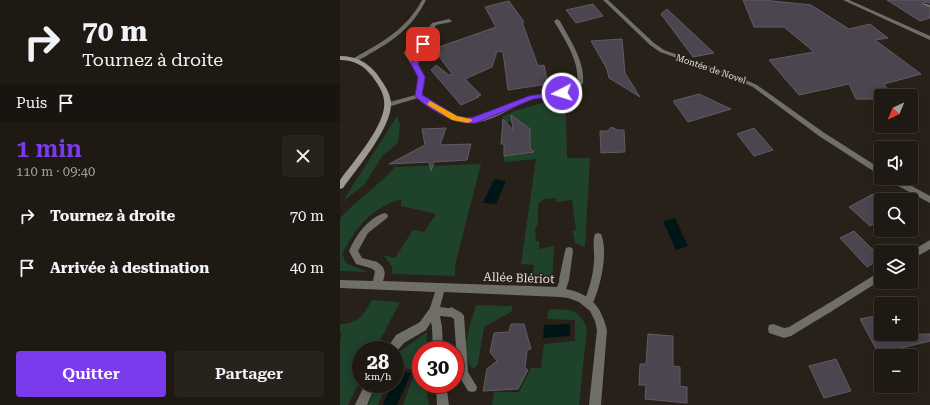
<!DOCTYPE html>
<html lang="fr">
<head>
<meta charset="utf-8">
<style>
  body { margin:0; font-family:"Roboto Serif",serif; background:#26221c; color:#f1f3f6; height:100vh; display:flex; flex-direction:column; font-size:15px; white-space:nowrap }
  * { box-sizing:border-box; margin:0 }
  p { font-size:13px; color:#a1a0a0 }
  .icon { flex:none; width:22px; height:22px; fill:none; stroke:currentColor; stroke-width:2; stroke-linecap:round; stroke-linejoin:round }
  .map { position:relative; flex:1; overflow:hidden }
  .details { display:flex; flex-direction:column; background:#1e1913; width:340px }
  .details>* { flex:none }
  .guide { background:#1e1913; color:#f1f3f6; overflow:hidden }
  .needle { width:26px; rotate:224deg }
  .fabs { position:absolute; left:534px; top:89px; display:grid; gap:8px }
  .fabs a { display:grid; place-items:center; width:44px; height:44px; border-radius:4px; background:#1e1913; box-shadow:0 2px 10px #0003,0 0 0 1px #3c3833; font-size:20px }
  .speed { position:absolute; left:12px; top:341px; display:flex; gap:8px; font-size:20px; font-weight:700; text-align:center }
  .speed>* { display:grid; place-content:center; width:52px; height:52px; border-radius:50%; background:#1e1913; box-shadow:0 2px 10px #0003,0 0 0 1px #3c3833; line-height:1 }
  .speed small { font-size:10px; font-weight:400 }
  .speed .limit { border:6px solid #d22; background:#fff; color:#111 }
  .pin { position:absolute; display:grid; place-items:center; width:34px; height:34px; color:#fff; margin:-17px; border-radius:8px; box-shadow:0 2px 6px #0006 }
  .me { position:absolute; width:44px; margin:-22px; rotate:265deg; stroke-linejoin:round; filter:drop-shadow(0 0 3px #0008) }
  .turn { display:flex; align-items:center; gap:14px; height:84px; padding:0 16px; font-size:18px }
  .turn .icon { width:52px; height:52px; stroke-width:2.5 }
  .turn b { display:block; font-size:28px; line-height:34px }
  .then { display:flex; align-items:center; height:38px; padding:0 16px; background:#0003; gap:8px; font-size:15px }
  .round { display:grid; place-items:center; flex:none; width:42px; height:42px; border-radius:4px; background:#26221c }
  .headline { display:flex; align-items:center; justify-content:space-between; height:68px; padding:0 16px }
  h1 { font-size:24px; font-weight:600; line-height:30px; color:#7c3aed }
  .primary-button { display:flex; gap:8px; margin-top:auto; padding:8px 16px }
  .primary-button a { flex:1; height:46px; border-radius:4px; background:#7c3aed; color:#fff; font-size:16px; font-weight:600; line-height:46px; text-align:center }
  .primary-button a+a { background:#26221c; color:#f1f3f6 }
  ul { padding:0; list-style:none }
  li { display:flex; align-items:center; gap:12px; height:52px; padding:0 16px }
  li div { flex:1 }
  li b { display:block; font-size:15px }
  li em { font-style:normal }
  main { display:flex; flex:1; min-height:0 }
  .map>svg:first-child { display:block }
  .green { fill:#1f422b }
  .water { fill:#001516 }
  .building { fill:#4b454f; stroke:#615b65 }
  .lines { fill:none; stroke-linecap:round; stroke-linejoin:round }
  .lane { fill:#6f6e69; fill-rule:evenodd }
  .street { fill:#6f6e69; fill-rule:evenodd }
  .secondary { fill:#9c9991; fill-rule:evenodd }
  .route { fill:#7c3aed; stroke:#51269a }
  .slow { fill:#f59e0b }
  .labels { text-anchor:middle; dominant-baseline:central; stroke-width:3.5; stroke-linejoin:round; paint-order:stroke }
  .far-street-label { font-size:9px; fill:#e5e1dc; stroke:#282119 }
  .near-street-label { font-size:12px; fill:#e5e1dc; stroke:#282119 }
</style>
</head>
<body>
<main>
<section class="details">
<div class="guide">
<div class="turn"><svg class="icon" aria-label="right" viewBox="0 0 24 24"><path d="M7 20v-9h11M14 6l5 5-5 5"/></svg><div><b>70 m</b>Tournez à droite</div></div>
<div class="then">Puis<svg class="icon" aria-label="arrive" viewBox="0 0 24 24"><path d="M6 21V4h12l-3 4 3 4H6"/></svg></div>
</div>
<div class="headline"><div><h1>1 min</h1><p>110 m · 09:40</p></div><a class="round"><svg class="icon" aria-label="close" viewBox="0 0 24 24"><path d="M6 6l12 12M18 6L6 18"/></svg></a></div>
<ul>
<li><svg class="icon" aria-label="right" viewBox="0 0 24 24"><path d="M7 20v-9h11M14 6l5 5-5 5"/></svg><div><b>Tournez à droite</b></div><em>70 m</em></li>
<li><svg class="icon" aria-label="arrive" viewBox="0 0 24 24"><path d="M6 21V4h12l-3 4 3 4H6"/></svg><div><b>Arrivée à destination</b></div><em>40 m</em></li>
</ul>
<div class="primary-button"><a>Quitter</a><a>Partager</a></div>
</section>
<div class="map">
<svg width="590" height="405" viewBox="0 0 590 405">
  <rect width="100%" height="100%" fill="#282119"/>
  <g class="green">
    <polygon points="202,103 212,104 226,109 227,158 250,158 245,247 235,243 233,231 236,230 232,200 217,202 215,198 204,199 198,204 198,224 195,228 196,241 199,241 199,249 214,246 212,279 192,279 194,265 181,264 196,159 164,162 164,156 190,153 190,129 170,121 167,123 162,117 174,111"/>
    <polygon points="57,116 60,125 58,143 43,155 24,185 3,201"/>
    <path d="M141,164L115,265V276L52,274V266L43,255L55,258L73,230L84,232L96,214L61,206V199C30,209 17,226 2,254L6,263L27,272L0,271V218C17,200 38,186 55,167Z"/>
    <path d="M32,300L60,302L35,350H21V379L8,405H0V339L2,334L0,333V324C19,324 23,315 32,300Z"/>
    <path d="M136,305L173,306L171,312L144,327L138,364L133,369C118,355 131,322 136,305Z"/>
    <path d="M209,309C229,310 238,307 247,328L239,405H152L154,392H179L191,368H201L204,344L235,341V320L207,319Z"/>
    <polygon points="87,332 86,350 81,350 81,384 85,384 89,405 63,405 76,370 55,367 55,355"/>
    <polygon points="38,384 47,384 38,405 28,405"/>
  </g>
  <g class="water">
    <polygon points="154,179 166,181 156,204 143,203"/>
    <polygon points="335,218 348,246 336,250 323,221"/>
    <polygon points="230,324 230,336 203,338 204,325"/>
    <polygon points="57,372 71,373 57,405 43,405 52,384 55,384"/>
  </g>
  <g class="building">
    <polygon points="403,0 423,0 471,5 509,29 530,24 548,38 535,40 581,74 544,84 552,96 541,96 541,99 516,99 509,84 459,95 429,60 474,52 444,27 414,27"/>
    <polygon points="547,0 590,0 590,3 583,2 582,3 582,6 590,9 590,18 580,21"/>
    <polygon points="169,1 184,22 182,22 198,66 204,65 208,84 168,90 163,52 157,51 152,67 125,79 141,95 136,96 139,97 121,105 91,70 96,65 109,75 112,74 99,56 101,55 96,48 156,27 145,7"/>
    <polygon points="253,4 263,16 236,23 226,10"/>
    <polygon points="327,9 374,53 353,57 321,14"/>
    <polygon points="282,39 285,73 300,97 269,78 267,69 251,41"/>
    <polygon points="359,94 391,109 348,122 333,101"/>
    <polygon points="171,115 190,129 190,148 194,152 164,156 164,144 161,144 163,119 173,130"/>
    <polygon points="272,127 277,130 284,130 285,152 261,153 260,131 267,131"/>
    <polygon points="106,128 100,145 131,144 127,160 94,162 91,171 89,162 49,164 85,145 82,129"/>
    <polygon points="414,128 433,150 414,156 397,134"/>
    <polygon points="533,194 541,201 541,220 530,226 509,207"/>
    <polygon points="514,231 541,258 541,259 527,267 500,238"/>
    <polygon points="541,315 541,335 590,334 590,341 541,353 541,358 520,319"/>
    <polygon points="171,324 184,324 191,349 187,350 185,368 188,370 178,389 143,391 147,369 157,361 150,352 154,333 169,332"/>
    <polygon points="308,334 333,336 333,366 340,367 340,386 347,387 347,403 305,399 306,385 299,385 300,364 306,364"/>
    <polygon points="496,359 511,391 484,398 469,366"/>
  </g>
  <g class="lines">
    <g class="lane">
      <polygon points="583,3 590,5 590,8 583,5"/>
      <polygon points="109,19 112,21 111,22 96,25 90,35 77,64 85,77 82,96 81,97 77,97 76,96 79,77 64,53 71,40 75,40 76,41 70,53 73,59 84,35 92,23"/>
      <path d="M44,213L47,214L48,216L47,218L28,233L18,251L22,258L37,262L38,265L37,268L34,269L16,264L9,251C16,235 27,219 44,213Z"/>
      <path d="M258,233L261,234C269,253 260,288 252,305L249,307L246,305L244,302C249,289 253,276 254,262C255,254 252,242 255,234Z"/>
      <polygon points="229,247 232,248 233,251 229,280 227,283 224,284 221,283 219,280 225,251 226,248"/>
      <polygon points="489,303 492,305 494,308 492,311 451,336 444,338 429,333 428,329 429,325 433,324 444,328 449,327"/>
      <polygon points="111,307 122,313 124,316 128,372 137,387 136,391 132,392 128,391 118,374 114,319 108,315 106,312 108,309"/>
      <polygon points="82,321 86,322 87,326 86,330 64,343 55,353 55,350 46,350 56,335"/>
      <polygon points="97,323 101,324 102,328 103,350 93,350 92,328 93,324"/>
      <polygon points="25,384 36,384 27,405 15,405"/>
      <polygon points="96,384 106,384 109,405 97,405"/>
    </g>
    <g class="street">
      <path d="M82,0H86C73,26 56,39 31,53C26,56 20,61 14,60V58C42,42 66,30 82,0Z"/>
      <polygon points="263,0 268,0 314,43 324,50 397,76 417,85 483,132 541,169 541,176 479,136 413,87 393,78 320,52 310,45"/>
      <polygon points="503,0 509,0 590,36 590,40"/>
      <path d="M217,19L220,21C230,40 245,61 243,83C231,97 214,95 198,98C174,103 153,125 127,123C108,122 93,109 78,98L48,107L45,105L46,103L79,94C94,99 105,114 122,118C145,123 167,103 188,97C205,91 223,95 237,82C240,61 224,39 214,21Z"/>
      <polygon points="546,178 557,178 590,196 590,203 547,180"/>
      <polygon points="590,240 590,249 571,260 571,252 570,252"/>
      <path d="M34,261C44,265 47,271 43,281L217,287L221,277L224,276L227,277L229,280L226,289C251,294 261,306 267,330L261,405H249L257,330L255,321L250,311L239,302L228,298L220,297L104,292L100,307L114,309L116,312L114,315L111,317L100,316L102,328L101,332L97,333L93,332L91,322L86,330L82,331L78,330L77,326L90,308L95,292L0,288V280L33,281L35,271L31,268L30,265L31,262Z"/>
      <polygon points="541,271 541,280 492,311 489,313 486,311 484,308 486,305"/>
    </g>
    <path class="secondary" d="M0,56C16,56 27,62 37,74C43,83 51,93 51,104C51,129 17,168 3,188L0,189V180C13,162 48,123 44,100C43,91 37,83 32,76C23,65 14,60 0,60Z"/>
  </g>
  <path class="route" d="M81,43L86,44L78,64L85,77L82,95L117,116L128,118L134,117L189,96L222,91L226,93L222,96L193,99L136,123C118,125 87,109 75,96L78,77L71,64Z"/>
  <polygon class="slow" points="90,101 117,116 131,119 132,121 128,123 112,120 88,105 87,104"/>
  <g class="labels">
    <g class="far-street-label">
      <text transform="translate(371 69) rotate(19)">Montée de Novel</text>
    </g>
    <g class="near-street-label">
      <text transform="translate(179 278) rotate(2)">Allée Blériot</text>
    </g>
  </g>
</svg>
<div class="fabs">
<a><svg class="needle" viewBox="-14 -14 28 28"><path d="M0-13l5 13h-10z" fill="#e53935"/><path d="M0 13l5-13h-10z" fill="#a1a0a0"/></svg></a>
<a><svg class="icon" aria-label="sound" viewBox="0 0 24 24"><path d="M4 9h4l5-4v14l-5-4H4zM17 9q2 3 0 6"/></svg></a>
<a><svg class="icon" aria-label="search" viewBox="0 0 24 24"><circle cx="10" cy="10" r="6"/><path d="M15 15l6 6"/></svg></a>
<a><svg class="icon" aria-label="layers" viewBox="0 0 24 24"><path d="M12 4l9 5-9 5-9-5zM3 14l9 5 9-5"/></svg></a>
<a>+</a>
<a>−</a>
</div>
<div class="speed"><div>28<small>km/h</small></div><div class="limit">30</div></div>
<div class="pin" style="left:83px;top:44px;background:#d93025"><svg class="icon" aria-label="arrive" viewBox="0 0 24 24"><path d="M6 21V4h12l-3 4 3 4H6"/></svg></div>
<svg class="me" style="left:222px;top:93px" viewBox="-20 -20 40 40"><circle r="17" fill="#7c3aed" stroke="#fff" stroke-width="3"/><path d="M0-11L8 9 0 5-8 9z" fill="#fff"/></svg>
</div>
</main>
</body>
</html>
